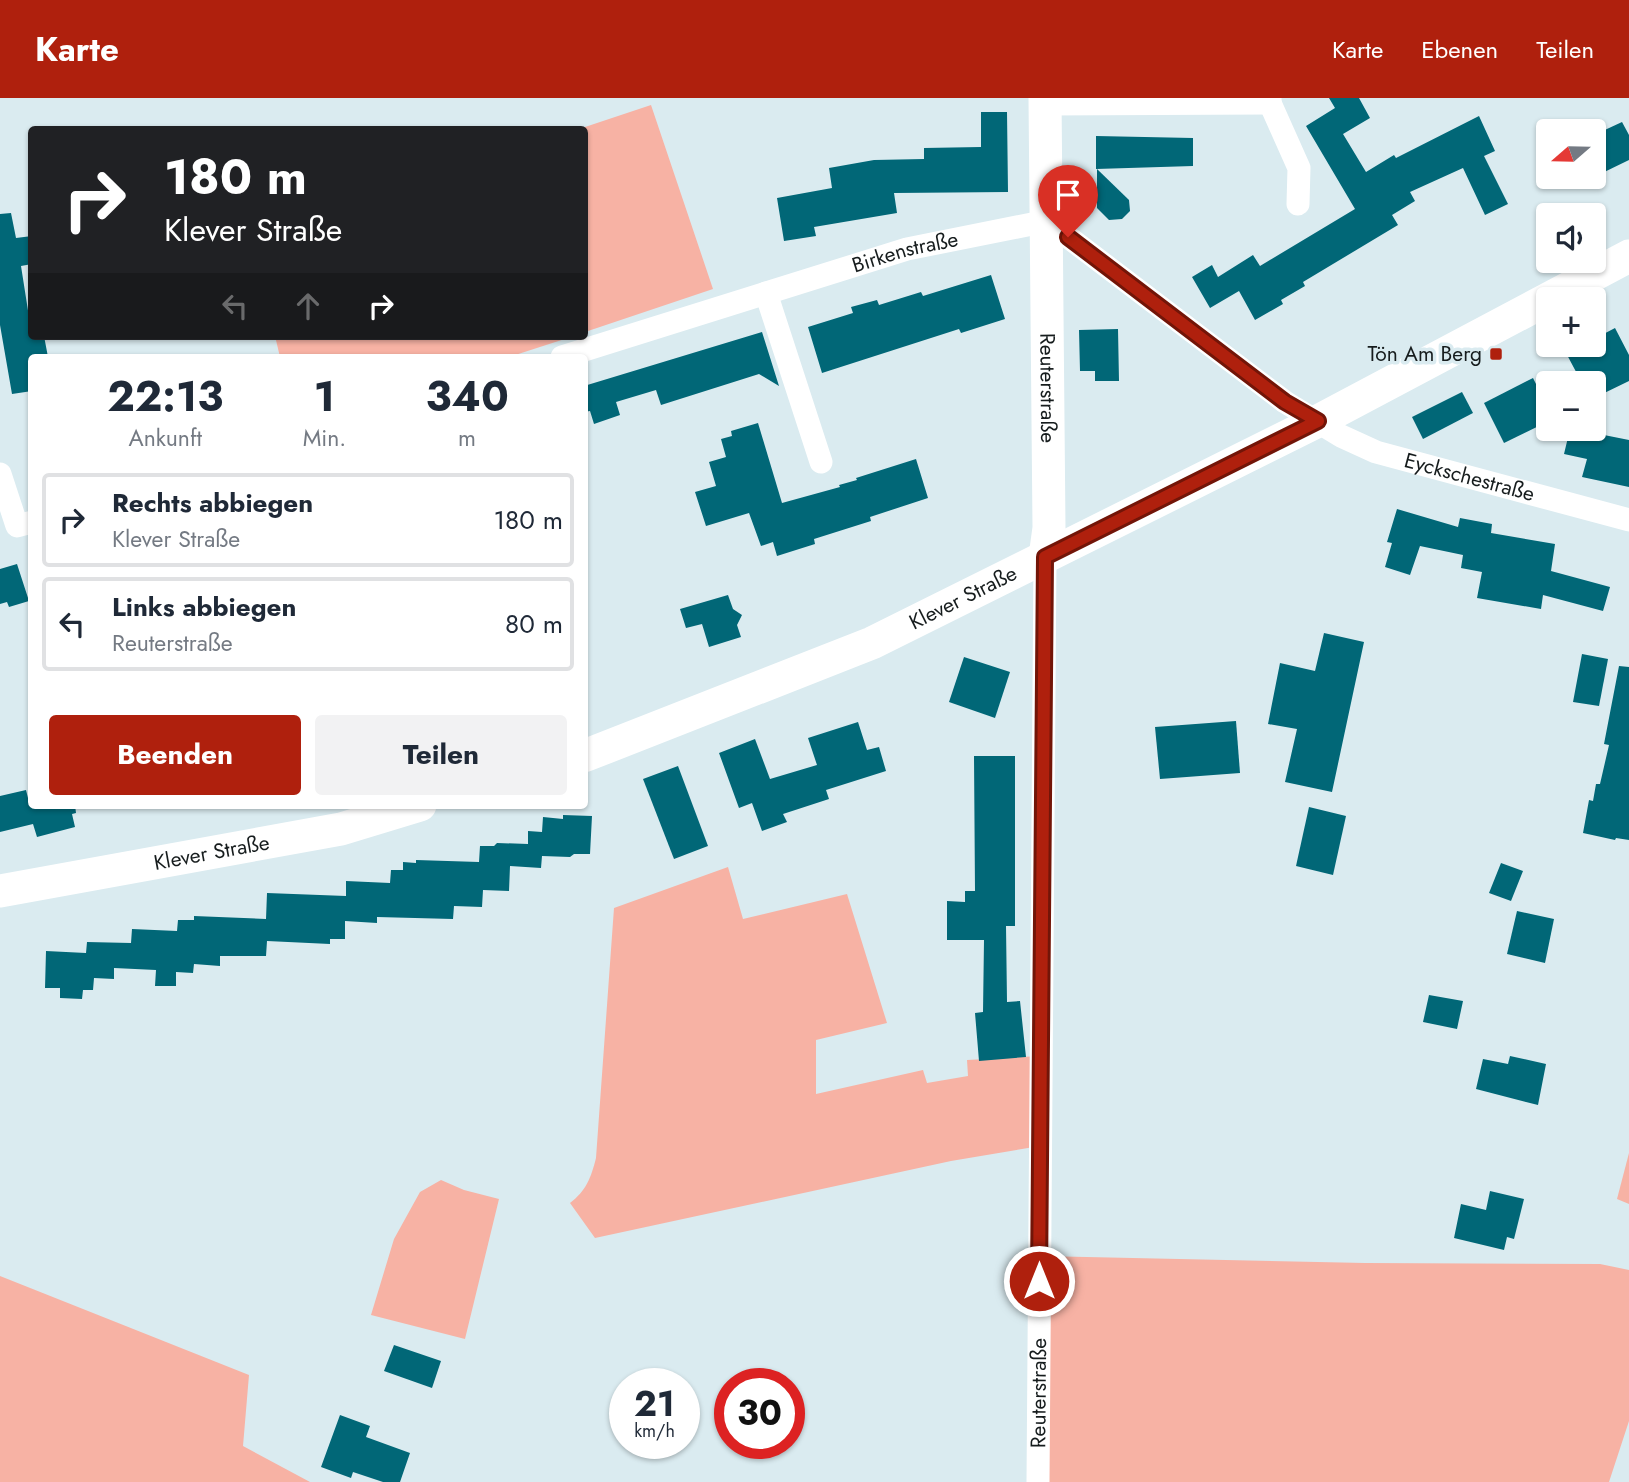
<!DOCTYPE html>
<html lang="de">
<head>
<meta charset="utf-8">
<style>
  body { margin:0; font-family:Jost,sans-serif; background:#f2f2f3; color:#1f2937; height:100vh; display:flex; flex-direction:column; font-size:26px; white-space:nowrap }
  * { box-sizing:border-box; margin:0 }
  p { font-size:23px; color:#747a83 }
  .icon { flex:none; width:38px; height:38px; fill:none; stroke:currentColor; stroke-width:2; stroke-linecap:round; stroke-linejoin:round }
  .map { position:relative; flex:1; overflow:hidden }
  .sheet { position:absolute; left:28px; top:256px; width:560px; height:455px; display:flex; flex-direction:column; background:#fff; border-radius:7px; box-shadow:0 2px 5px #0004 }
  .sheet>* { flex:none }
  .hud { position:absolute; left:28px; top:28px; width:560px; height:214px; border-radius:7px; box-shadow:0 2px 5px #0004; background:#202124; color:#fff; overflow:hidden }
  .needle { width:46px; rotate:250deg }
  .fabs { position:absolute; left:1536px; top:21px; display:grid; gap:14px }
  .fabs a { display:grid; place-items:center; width:70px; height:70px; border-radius:7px; background:#fff; box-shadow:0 2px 5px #0004; font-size:35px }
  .speed { position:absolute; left:609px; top:1270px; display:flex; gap:14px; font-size:35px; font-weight:700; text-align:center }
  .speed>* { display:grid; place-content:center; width:91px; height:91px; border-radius:50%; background:#fff; box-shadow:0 2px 5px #0004; line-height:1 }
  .speed small { font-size:18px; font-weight:400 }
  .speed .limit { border:10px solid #d22; background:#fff; color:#111 }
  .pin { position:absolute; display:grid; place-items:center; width:60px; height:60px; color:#fff; margin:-72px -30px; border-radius:50% 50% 50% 0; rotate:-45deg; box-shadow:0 0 7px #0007 }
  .pin .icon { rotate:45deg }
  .me { position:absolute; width:77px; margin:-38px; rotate:0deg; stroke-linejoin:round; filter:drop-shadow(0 0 5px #0008) }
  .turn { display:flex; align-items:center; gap:24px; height:147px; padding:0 21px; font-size:32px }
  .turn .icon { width:91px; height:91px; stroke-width:2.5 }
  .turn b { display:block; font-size:49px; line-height:60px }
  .lanes { display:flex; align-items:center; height:66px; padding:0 21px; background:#0003; justify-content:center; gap:35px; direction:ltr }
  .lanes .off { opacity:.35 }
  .eta { display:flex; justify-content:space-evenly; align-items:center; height:119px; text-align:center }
  .eta b { font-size:42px; font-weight:700; line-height:49px }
  .primary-button { display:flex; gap:14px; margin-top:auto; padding:14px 21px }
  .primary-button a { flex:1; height:80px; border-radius:7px; background:#af200d; color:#fff; font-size:28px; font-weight:700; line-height:80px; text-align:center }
  .primary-button a+a { background:#f2f2f3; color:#1f2937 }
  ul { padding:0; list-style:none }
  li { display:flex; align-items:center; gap:21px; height:94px; margin:0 14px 10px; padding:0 7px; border:4px solid #e0e1e3; border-radius:7px }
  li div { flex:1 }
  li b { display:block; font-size:26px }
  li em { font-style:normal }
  header { display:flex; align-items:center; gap:42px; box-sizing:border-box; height:98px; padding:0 35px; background:#af200d; color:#fff }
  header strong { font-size:33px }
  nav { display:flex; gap:38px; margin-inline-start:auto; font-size:24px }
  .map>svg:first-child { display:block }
  .green { fill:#f7b2a4 }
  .building { fill:#016777 }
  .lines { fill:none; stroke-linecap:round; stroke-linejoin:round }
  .street { stroke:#fff; stroke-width:23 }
  .secondary { stroke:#fff; stroke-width:33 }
  .route-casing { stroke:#721508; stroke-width:18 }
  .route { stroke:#af200d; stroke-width:12 }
  .poi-dot { fill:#af200d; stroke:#daebf0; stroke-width:2.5 }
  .labels { text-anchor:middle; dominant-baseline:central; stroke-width:7; stroke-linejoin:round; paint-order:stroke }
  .street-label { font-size:21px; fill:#161c1d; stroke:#daebf0 }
  .poi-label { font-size:21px; fill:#161c1d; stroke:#daebf0; text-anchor:end }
</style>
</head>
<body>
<header>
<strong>Karte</strong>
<nav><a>Karte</a><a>Ebenen</a><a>Teilen</a></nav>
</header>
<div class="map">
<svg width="1629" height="1384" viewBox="0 0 1629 1384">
  <rect width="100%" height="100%" fill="#daebf0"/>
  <g class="green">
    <polygon points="651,7 713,191 585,234 584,32 579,31"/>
    <polygon points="275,238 574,238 509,259 280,259"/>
    <path d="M728,769L743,821L847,796L887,925L816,942V996L923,972L927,985L968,978L967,962L1041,958L1040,1048L951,1063L595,1140L570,1105C586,1093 591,1080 596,1060L614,810Z"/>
    <polygon points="1629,1055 1629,1106 1617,1101"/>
    <polygon points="441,1082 464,1092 499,1101 465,1241 371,1217 394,1141 420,1094"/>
    <polygon points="1040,1158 1365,1165 1600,1166 1629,1172 1629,1323 1609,1384 1038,1384"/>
    <polygon points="0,1178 249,1277 243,1348 310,1384 0,1384"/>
  </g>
  <g class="building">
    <polygon points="1329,0 1359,0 1370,20 1343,36 1366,74 1394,57 1396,60 1479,18 1495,53 1484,58 1508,106 1485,117 1463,70 1410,94 1415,103 1392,117 1398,127 1303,184 1305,188 1281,202 1283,206 1255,222 1239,193 1210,210 1192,179 1212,167 1218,179 1253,157 1260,168 1355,111 1306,28 1335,10"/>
    <polygon points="981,14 1007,14 1008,94 894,95 897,115 814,129 816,138 784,143 777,100 832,90 829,70 874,62 924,61 924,50 981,49"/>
    <polygon points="1622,24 1629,37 1629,62 1594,79 1594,37"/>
    <polygon points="1096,38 1193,40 1193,68 1096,71"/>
    <polygon points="1097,71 1129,102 1130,113 1122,121 1109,122 1097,110"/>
    <polygon points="11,115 16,140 32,138 32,166 21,168 32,238 44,238 48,259 32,259 32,293 12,296 0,227 0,116"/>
    <polygon points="991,177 1005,221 961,235 959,231 822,275 808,229 853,215 851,209 877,202 879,207 921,194 923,198"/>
    <polygon points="1615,230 1629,257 1629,283 1594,300 1594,285 1582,285 1566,255 1582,247 1594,247 1594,241"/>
    <polygon points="1118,231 1119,283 1095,283 1095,273 1080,273 1079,232"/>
    <polygon points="762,234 779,288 759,276 661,307 656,292 616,304 620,317 594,326 590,313 584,314 584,288"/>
    <polygon points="1533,280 1549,312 1549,323 1504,345 1484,305"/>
    <polygon points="1462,294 1473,315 1423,341 1412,319"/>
    <polygon points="758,325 782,405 840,389 839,387 857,382 856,380 916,361 928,400 870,419 871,423 814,441 815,446 777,458 773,444 761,448 749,415 706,428 695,394 716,388 709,364 726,359 721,341 732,338 731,333"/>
    <polygon points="1570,331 1595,331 1594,335 1629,342 1629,389 1582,379 1587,361 1564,356"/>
    <polygon points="1397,411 1458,429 1460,420 1492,426 1491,435 1555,446 1551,473 1610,489 1603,513 1543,497 1541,511 1477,500 1482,474 1461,470 1463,457 1420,448 1410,477 1385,469 1392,445 1387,444"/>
    <polygon points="17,466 29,503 9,509 7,504 0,506 0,471"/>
    <polygon points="728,497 733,511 742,517 737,527 741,539 709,549 702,526 686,530 680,511"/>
    <polygon points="1324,535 1364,544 1332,694 1285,684 1297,631 1268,626 1280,565 1315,573"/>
    <polygon points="1582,556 1608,561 1599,608 1573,604"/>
    <polygon points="964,559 1010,574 995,620 949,604"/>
    <polygon points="1619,568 1629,569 1629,742 1616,740 1615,742 1583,735 1589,702 1593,703 1596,686 1600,686 1609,647 1604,646"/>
    <polygon points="1236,623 1240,675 1160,681 1155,629"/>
    <polygon points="858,624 867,652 879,649 886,673 826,692 829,701 783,716 787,724 762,733 752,705 739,710 719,655 755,641 770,681 817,667 808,640"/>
    <polygon points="974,658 1015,658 1015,828 1006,828 1007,904 1020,903 1026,959 979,963 975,915 983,914 984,842 947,842 947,803 965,804 965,793 975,793"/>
    <polygon points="678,668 708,748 674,761 643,681"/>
    <polygon points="26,692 28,700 32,699 32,707 75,707 76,715 72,716 75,729 37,739 33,726 0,734 0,698"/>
    <polygon points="1309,709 1346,718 1333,777 1296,768"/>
    <polygon points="563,717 592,718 590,756 574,756 570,759 542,758 541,770 510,768 509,793 483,792 482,809 454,808 453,821 377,819 377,825 345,823 345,841 330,841 330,846 267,843 266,858 220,858 220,868 194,866 193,875 176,874 176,888 155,888 156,872 114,870 114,881 94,880 93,892 83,892 82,901 60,900 60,890 45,890 46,853 86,855 87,844 131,845 132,831 177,833 178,822 194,822 194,818 266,821 267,795 346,798 346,783 390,785 391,772 403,772 403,764 416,765 416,762 479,764 480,748 494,748 497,745 528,746 528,733 542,734 543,719 563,721"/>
    <polygon points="1501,765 1523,773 1511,803 1489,795"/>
    <polygon points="1517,813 1554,821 1545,865 1507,856"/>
    <polygon points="1429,897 1463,903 1457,931 1423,924"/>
    <polygon points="1510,958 1546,966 1538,1007 1476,991 1483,961 1508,966"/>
    <polygon points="1490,1093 1524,1101 1514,1141 1507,1139 1504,1152 1454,1140 1461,1106 1486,1112"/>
    <polygon points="394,1247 441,1263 432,1290 384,1273"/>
    <polygon points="340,1317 370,1328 366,1339 410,1355 400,1384 383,1384 353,1374 351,1380 321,1369"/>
  </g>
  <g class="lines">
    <g class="street">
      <polyline points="1270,5 1299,70 1298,106"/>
      <polyline points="1045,6 1270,5 1270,0"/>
      <polyline points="766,195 821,364"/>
      <path id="s1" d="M562,259L907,151L1047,123L1285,304L1341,338L1376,354L1629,422"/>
      <polyline points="0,376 17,428 32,424"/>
      <path id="s2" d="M1038,1384L1045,459"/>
    </g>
    <g class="secondary">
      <path id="s3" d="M1045,0L1049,430L1045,459"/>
      <path id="s4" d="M584,658L872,545L1318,323L1629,158"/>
      <path id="s5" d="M0,793L341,731L420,707"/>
    </g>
  </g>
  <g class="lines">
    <g class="route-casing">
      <polyline id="route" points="1039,1183 1045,459 1318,323 1285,304 1068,139"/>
    </g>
    <use href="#route" class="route"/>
  </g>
  <rect class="poi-dot" x="1489" y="249" width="14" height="14" rx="3.5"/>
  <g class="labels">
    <g class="street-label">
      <text stroke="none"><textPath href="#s1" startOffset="359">Birkenstraße</textPath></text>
      <text stroke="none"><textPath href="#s3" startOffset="290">Reuterstraße</textPath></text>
      <text stroke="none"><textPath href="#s1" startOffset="1004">Eyckschestraße</textPath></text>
      <text stroke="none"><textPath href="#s4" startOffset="411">Klever Straße</textPath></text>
      <text stroke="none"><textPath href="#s5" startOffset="215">Klever Straße</textPath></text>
      <text stroke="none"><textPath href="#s2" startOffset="89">Reuterstraße</textPath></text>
    </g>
    <g class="poi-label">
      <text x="1482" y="256">Tön Am Berg</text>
    </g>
  </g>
</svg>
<div class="fabs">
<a><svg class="needle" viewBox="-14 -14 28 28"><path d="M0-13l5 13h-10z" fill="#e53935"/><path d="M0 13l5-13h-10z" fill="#747a83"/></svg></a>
<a><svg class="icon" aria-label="sound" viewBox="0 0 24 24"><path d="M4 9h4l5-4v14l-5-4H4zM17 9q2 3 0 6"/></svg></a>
<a>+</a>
<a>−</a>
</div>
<div class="speed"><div>21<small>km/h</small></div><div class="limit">30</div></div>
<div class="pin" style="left:1068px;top:139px;background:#d93025"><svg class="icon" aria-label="arrive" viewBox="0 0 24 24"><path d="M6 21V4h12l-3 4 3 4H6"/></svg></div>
<svg class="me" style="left:1039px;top:1183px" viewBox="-20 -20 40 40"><circle r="17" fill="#af200d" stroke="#fff" stroke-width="3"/><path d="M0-11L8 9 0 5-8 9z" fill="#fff"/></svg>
<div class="hud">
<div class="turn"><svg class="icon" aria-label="right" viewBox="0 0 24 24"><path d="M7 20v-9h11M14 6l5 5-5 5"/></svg><div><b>180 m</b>Klever Straße</div></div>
<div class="lanes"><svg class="icon off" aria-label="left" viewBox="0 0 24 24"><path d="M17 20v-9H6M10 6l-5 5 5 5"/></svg><svg class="icon off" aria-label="ahead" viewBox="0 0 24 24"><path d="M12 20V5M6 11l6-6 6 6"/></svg><svg class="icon" aria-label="right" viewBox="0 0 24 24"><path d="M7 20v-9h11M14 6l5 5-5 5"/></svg></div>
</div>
<section class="sheet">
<div class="eta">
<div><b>22:13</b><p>Ankunft</p></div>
<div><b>1</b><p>Min.</p></div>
<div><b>340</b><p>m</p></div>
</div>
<ul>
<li><svg class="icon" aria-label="right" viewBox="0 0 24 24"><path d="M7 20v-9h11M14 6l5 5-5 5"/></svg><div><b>Rechts abbiegen</b><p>Klever Straße</p></div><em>180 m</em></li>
<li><svg class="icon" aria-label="left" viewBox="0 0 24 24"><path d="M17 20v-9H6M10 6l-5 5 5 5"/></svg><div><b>Links abbiegen</b><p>Reuterstraße</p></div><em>80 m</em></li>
</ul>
<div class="primary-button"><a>Beenden</a><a>Teilen</a></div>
</section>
</div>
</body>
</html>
